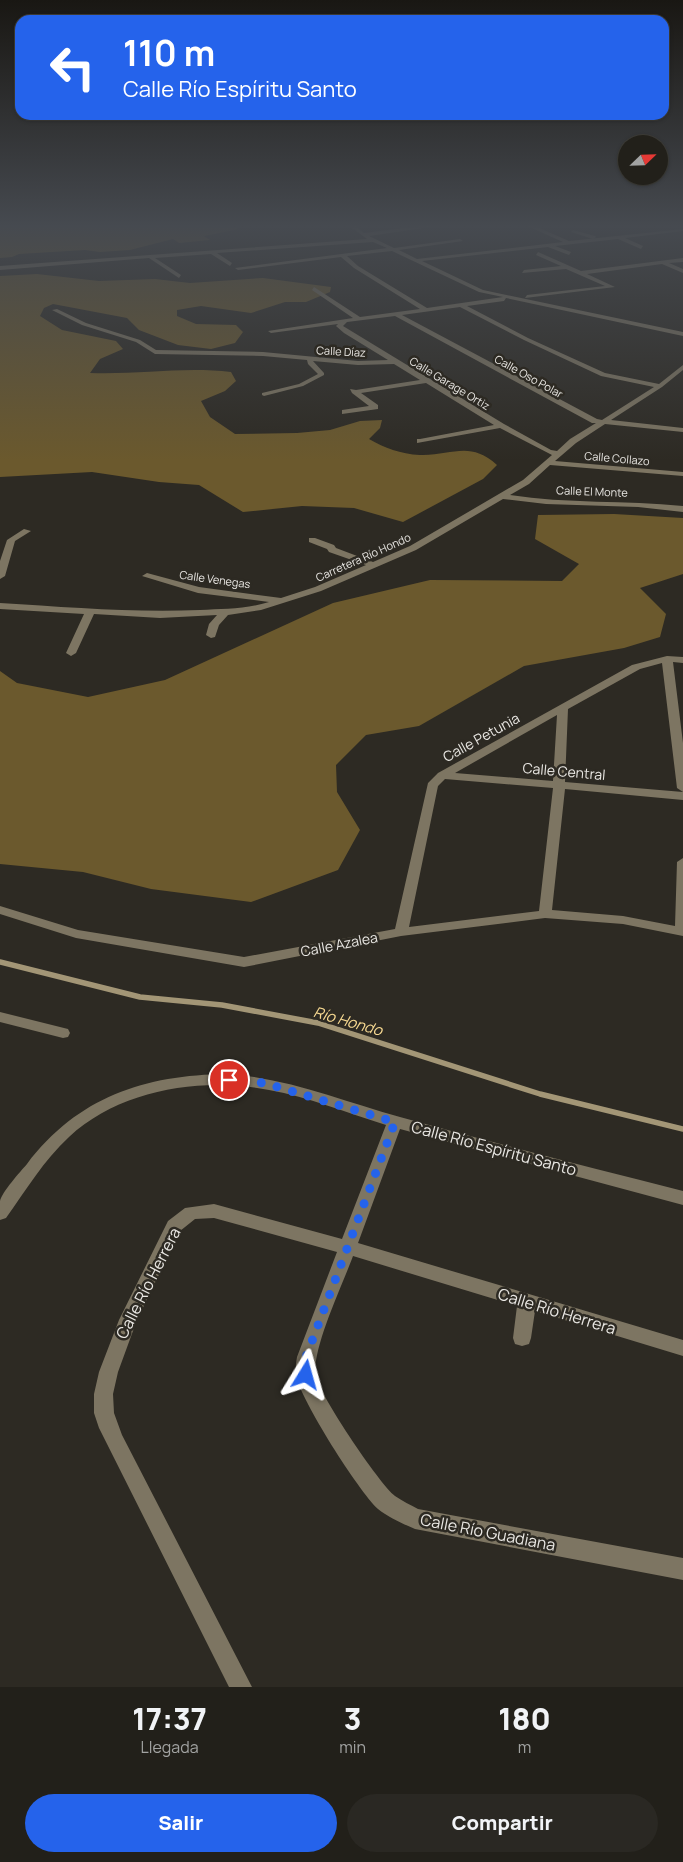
<!DOCTYPE html>
<html lang="es">
<head>
<meta charset="utf-8">
<style>
  body { margin:0; font-family:Manrope,sans-serif; background:#2a2823; color:#f1f3f6; height:100vh; display:flex; flex-direction:column; font-size:19px; white-space:nowrap }
  * { box-sizing:border-box; margin:0 }
  p { font-size:16px; color:#a2a3a2 }
  .icon { flex:none; width:28px; height:28px; fill:none; stroke:currentColor; stroke-width:2; stroke-linecap:round; stroke-linejoin:round }
  .map { position:relative; height:1687px; overflow:hidden }
  .drawer { display:flex; flex-direction:column; background:#22201a; flex:1 }
  .drawer>* { flex:none }
  .hud { position:absolute; left:15px; top:15px; width:654px; height:105px; border-radius:15px; box-shadow:0 1px 4px #0004,0 0 0 1px #3f3e39; background:#2563eb; color:#fff; overflow:hidden }
  .needle { width:32px; rotate:67deg }
  .controls { position:absolute; left:618px; top:135px; display:grid; gap:10px }
  .controls a { display:grid; place-items:center; width:50px; height:50px; border-radius:50%; background:#22201a; box-shadow:0 1px 4px #0004,0 0 0 1px #3f3e39; font-size:25px }
  .pin { position:absolute; display:grid; place-items:center; width:42px; height:42px; color:#fff; margin:-21px; border:2px solid #fff; border-radius:50%; box-shadow:0 1px 5px #0007 }
  .me { position:absolute; width:55px; margin:-28px; rotate:8deg; stroke-linejoin:round; filter:drop-shadow(0 0 4px #0008) }
  .turn { display:flex; align-items:center; gap:18px; height:105px; padding:0 25px; font-size:22px }
  .turn .icon { width:65px; height:65px; stroke-width:2.5 }
  .turn b { display:block; font-size:35px; line-height:42px }
  .eta { display:flex; justify-content:space-evenly; align-items:center; height:85px; text-align:center }
  .eta b { font-size:30px; font-weight:800; line-height:35px }
  .action { display:flex; gap:10px; margin-top:auto; padding:10px 25px }
  .action a { flex:1; height:58px; border-radius:30px; background:#2563eb; color:#fff; font-size:20px; font-weight:800; line-height:58px; text-align:center }
  .action a+a { background:#2a2823; color:#f1f3f6 }
  .map>svg:first-child { display:block }
  .forest { fill:#6b592d }
  .lines { fill:none; stroke-linecap:round; stroke-linejoin:round }
  .stream { stroke:#a39676; stroke-width:5.5 }
  .minor { fill:#7d7562; fill-rule:evenodd }
  .route { stroke:#2563eb; stroke-width:9; stroke-dasharray:0 16.2 }
  .labels { text-anchor:middle; dominant-baseline:central; stroke-width:5; stroke-linejoin:round; paint-order:stroke }
  .far-street-label { font-size:11px; fill:#e9e7e3; stroke:#2d2a23 }
  .street-label { font-size:14px; fill:#e9e7e3; stroke:#2d2a23 }
  .water-label { font-size:15px; font-style:italic; fill:#f8da92; stroke:#2d2a23 }
  .near-street-label { font-size:16px; fill:#e9e7e3; stroke:#2d2a23 }
</style>
</head>
<body>
<div class="map">
<svg width="683" height="1687" viewBox="0 0 683 1687">
  <rect width="100%" height="100%" fill="#2d2a23"/>
  <g class="forest">
    <polygon points="0,224 227,224 239,229 204,236 210,240 179,243 173,239 130,250 100,252 85,250 19,254 12,257 0,258"/>
    <path d="M37,274L99,281L155,279L190,283L263,278L331,287L330,292L306,302H285L251,313L201,306L177,310V316L196,324L236,325L243,332L235,343L211,349L178,345L139,330L127,318L53,304L44,308L40,316L62,330L116,341L123,349L100,359L90,373C137,375 184,366 231,372L236,381L225,391L201,401L210,417L235,434L297,433L330,430L360,421L382,420L380,428L369,439C385,448 400,454 420,455C452,456 469,440 497,465L483,479L403,522L354,508L302,506L243,512L199,485L159,482L92,472L0,477V276Z"/>
    <polygon points="614,514 683,518 683,574 640,588 666,614 660,637 624,648 524,666 419,726 366,735 336,765 337,792 360,830 338,870 251,902 151,889 83,872 0,864 0,671 17,683 88,697 165,680 333,603 430,580 562,581 579,564 535,539 538,515"/>
  </g>
  <g class="lines">
    <polyline class="stream" points="0,962 140,997 222,1005 318,1023 540,1094 683,1129"/>
    <g class="minor">
      <path d="M347,224H353L364,233L435,224H451L369,236L394,248L460,239L463,241L399,250L417,259L563,242L523,224H530L569,241L683,229V231L625,238L643,246L641,249L618,239L555,246L571,252L569,255L548,247L422,261L483,290L683,332V336L506,298L504,301L467,306L528,338L605,373L659,384L683,365V370L662,387L611,420L683,428V432L605,424L576,443L555,461L683,472V476L550,465L529,484L510,495C567,504 625,500 683,506V512L638,507L546,504L503,499L416,550L321,591L261,610L228,615L219,625L215,637L211,638L206,635L209,624L217,615L160,618L94,614L76,653L71,656L66,653L84,614L0,609V603C67,607 133,613 200,610C223,609 247,609 269,602L198,593L142,576L147,573L199,587L281,598L315,587L366,565L329,552L327,549L309,542V538H315L334,545L336,548L373,562L410,546L523,480L552,455L500,428L417,443V439H420L494,425L426,383L361,393L378,405V409L342,414V410L369,406L352,393L350,389L356,390L420,380L394,364L358,365L313,361L324,373V375L303,386L264,396L262,395V393L299,384L318,374L308,364L307,360L263,356L155,354L136,342L82,325L52,310L57,309L86,323L140,340L156,350L263,352L358,361L388,360L344,333L336,326L338,324L271,333L268,331L353,318L312,290L314,287L360,317L420,309L354,268L341,257L238,270L235,268L387,248L373,242L217,253L232,263L230,266L211,254L155,258L181,275L179,278L149,258L0,270V266L367,239ZM392,251L479,292L503,297L427,308L358,266L347,256ZM460,307L524,340L601,376L654,387L602,420L597,419L402,315ZM395,316L592,423H596L570,439L557,451L551,450L504,424L343,326L347,322Z"/>
      <polygon points="573,230 595,236 596,237 593,239 571,232"/>
      <polygon points="538,252 581,271 683,258 683,262 669,263 683,269 683,273 662,264 587,274 615,287 525,298 527,295 605,286 566,269 522,273 524,270 561,266 536,255"/>
      <polygon points="24,529 31,531 15,541 5,576 0,579 0,561 7,540"/>
      <path d="M667,656L683,657V663L673,662L683,743V792L677,788L662,663L640,669L568,709L565,782L683,792V800L565,789L552,910L623,916L675,926L677,862L683,858V936L623,924L545,918L401,936L244,967L76,938L0,914V906L78,930L244,957L395,929L428,783L438,773L632,665ZM557,715L553,781L455,773ZM445,779L553,788L539,911L409,927L438,786Z"/>
      <polygon points="0,1012 68,1029 70,1033 68,1037 63,1038 0,1022"/>
      <path d="M227,1074C288,1078 342,1101 400,1117C494,1143 588,1167 683,1191V1205L400,1129L358,1243L683,1340V1356L535,1311L531,1338L529,1344L522,1346L515,1344L513,1338L517,1306L353,1256C342,1286 315,1342 315,1372C314,1388 380,1485 395,1496C402,1501 411,1505 418,1509L683,1558V1580L415,1529C403,1524 388,1517 378,1509C358,1490 302,1402 296,1376C295,1370 296,1363 297,1357L337,1252L214,1218L195,1219L180,1231L137,1320L118,1372L113,1394L114,1413L122,1435L252,1687H229L99,1428L94,1413V1394L99,1372L119,1320L168,1221L185,1208L214,1204L342,1239L386,1125C347,1113 309,1097 269,1090C202,1077 121,1089 69,1137C44,1160 26,1190 6,1218L0,1220C0,1214 0,1206 0,1201C2,1192 20,1172 27,1164C78,1097 144,1075 227,1074Z"/>
    </g>
  </g>
  <linearGradient id="sky" x2="0" y2="1"><stop stop-color="#191713"/><stop offset="0.49" stop-color="#464a50"/><stop offset="1" stop-color="#464a50" stop-opacity="0"/></linearGradient>
  <rect width="683" height="461" fill="url(#sky)"/>
  <g class="lines">
    <polyline class="route" points="229,1080 264,1083 395,1122 306,1357 306,1375"/>
  </g>
  <g class="labels">
    <g class="far-street-label">
      <text transform="translate(341 351) rotate(3)">Calle Díaz</text>
      <text transform="translate(529 376) rotate(29)">Calle Oso Polar</text>
      <text transform="translate(450 383) rotate(31)">Calle Garage Ortiz</text>
      <text transform="translate(617 458) rotate(5)">Calle Collazo</text>
      <text transform="translate(592 491) rotate(2)">Calle El Monte</text>
      <text transform="translate(363 557) rotate(-24)">Carretera Río Hondo</text>
      <text transform="translate(215 579) rotate(8)">Calle Venegas</text>
    </g>
    <g class="street-label">
      <text transform="translate(481 737) rotate(-29)">Calle Petunia</text>
      <text transform="translate(564 771) rotate(5)">Calle Central</text>
      <text transform="translate(339 944) rotate(-11)">Calle Azalea</text>
    </g>
    <g class="water-label">
      <text transform="translate(348 1021) rotate(16)">Río Hondo</text>
    </g>
    <g class="near-street-label">
      <text transform="translate(494 1148) rotate(15)">Calle Río Espíritu Santo</text>
      <text transform="translate(148 1283) rotate(-63)">Calle Río Herrera</text>
      <text transform="translate(557 1311) rotate(17)">Calle Río Herrera</text>
      <text transform="translate(488 1532) rotate(11)">Calle Río Guadiana</text>
    </g>
  </g>
</svg>
<div class="controls">
<a><svg class="needle" viewBox="-14 -14 28 28"><path d="M0-13l5 13h-10z" fill="#e53935"/><path d="M0 13l5-13h-10z" fill="#a2a3a2"/></svg></a>
</div>
<div class="pin" style="left:229px;top:1080px;background:#d93025"><svg class="icon" aria-label="arrive" viewBox="0 0 24 24"><path d="M6 21V4h12l-3 4 3 4H6"/></svg></div>
<svg class="me" style="left:306px;top:1375px" viewBox="-20 -20 40 40"><path d="M0-17L14 15 0 8-14 15z" fill="#2563eb" stroke="#fff" stroke-width="4"/></svg>
<div class="hud">
<div class="turn"><svg class="icon" aria-label="left" viewBox="0 0 24 24"><path d="M17 20v-9H6M10 6l-5 5 5 5"/></svg><div><b>110 m</b>Calle Río Espíritu Santo</div></div>
</div>
</div>
<section class="drawer">
<div class="eta">
<div><b>17:37</b><p>Llegada</p></div>
<div><b>3</b><p>min</p></div>
<div><b>180</b><p>m</p></div>
</div>
<div class="action"><a>Salir</a><a>Compartir</a></div>
</section>
</body>
</html>
